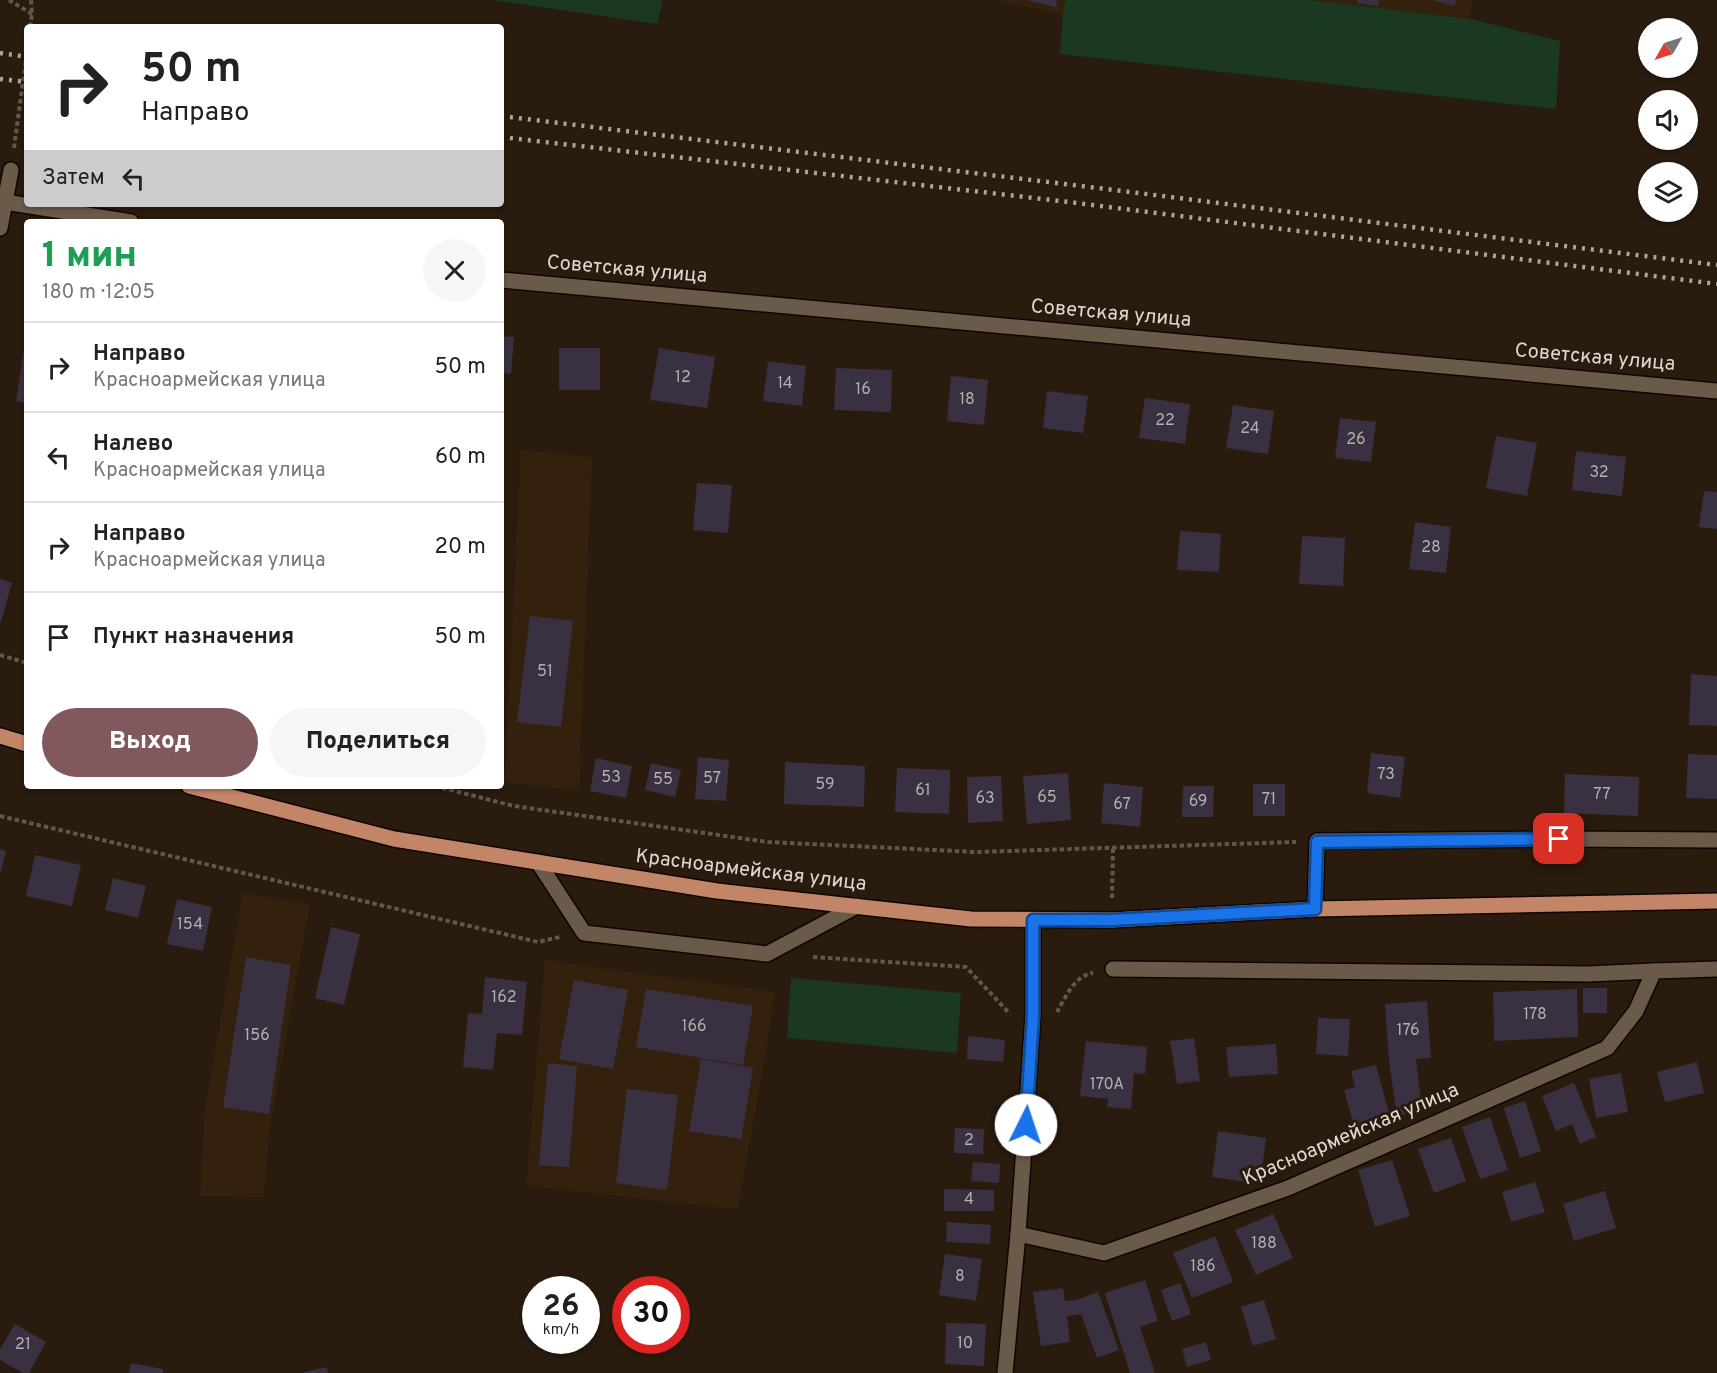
<!DOCTYPE html>
<html lang="ru">
<head>
<meta charset="utf-8">
<style>
  body { margin:0; font-family:Overpass,sans-serif; background:#f6f6f6; color:#222; height:100vh; display:flex; flex-direction:column; font-size:22px; white-space:nowrap }
  * { box-sizing:border-box; margin:0 }
  p { font-size:20px; color:#767676 }
  .icon { flex:none; width:33px; height:33px; fill:none; stroke:currentColor; stroke-width:2; stroke-linecap:round; stroke-linejoin:round }
  .map { position:relative; flex:1; overflow:hidden }
  .side { position:absolute; left:24px; top:219px; width:480px; height:570px; display:flex; flex-direction:column; background:#fff; border-radius:6px; box-shadow:0 2px 4px #0004 }
  .side>* { flex:none }
  .banner { position:absolute; left:24px; top:24px; width:480px; height:183px; border-radius:6px; box-shadow:0 2px 4px #0004; background:#fff; color:#222; overflow:hidden }
  .needle { width:39px; rotate:231deg }
  .fabs { position:absolute; left:1638px; top:18px; display:grid; gap:12px }
  .fabs a { display:grid; place-items:center; width:60px; height:60px; border-radius:50%; background:#fff; box-shadow:0 2px 4px #0004; font-size:30px }
  .speed { position:absolute; left:522px; top:1276px; display:flex; gap:12px; font-size:30px; font-weight:700; text-align:center }
  .speed>* { display:grid; place-content:center; width:78px; height:78px; border-radius:50%; background:#fff; box-shadow:0 2px 4px #0004; line-height:1 }
  .speed small { font-size:15px; font-weight:400 }
  .speed .limit { border:9px solid #d22; background:#fff; color:#111 }
  .pin { position:absolute; display:grid; place-items:center; width:51px; height:51px; color:#fff; margin:-26px; border-radius:12px; box-shadow:0 3px 9px #0006 }
  .me { position:absolute; width:66px; margin:-33px; rotate:4deg; stroke-linejoin:round; filter:drop-shadow(0 0 4px #0008) }
  .turn { display:flex; align-items:center; gap:21px; height:126px; padding:0 18px; font-size:27px }
  .turn .icon { width:78px; height:78px; stroke-width:2.5 }
  .turn b { display:block; font-size:42px; line-height:51px }
  .then { display:flex; align-items:center; height:57px; padding:0 18px; background:#0003; gap:12px; font-size:22px }
  .round { display:grid; place-items:center; flex:none; width:63px; height:63px; border-radius:32px; background:#f6f6f6 }
  .headline { display:flex; align-items:center; justify-content:space-between; height:102px; padding:0 18px }
  h1 { font-size:36px; font-weight:800; line-height:45px; color:#1e9e55 }
  .button { display:flex; gap:12px; margin-top:auto; padding:12px 18px }
  .button a { flex:1; height:69px; border-radius:36px; background:#80585d; color:#fff; font-size:24px; font-weight:800; line-height:69px; text-align:center }
  .button a+a { background:#f6f6f6; color:#222 }
  ul { padding:0; list-style:none }
  li { display:flex; align-items:center; gap:18px; height:90px; padding:0 18px; border-top:2px solid #e0e0e0 }
  li div { flex:1 }
  li b { display:block; font-size:22px }
  li em { font-style:normal }
  .map>svg:first-child { display:block }
  .built { fill:#33210e }
  .green { fill:#1b3820 }
  .building { fill:#393142 }
  .lines { fill:none; stroke-linecap:round; stroke-linejoin:round }
  .minor-casing { stroke:#110600; stroke-width:18 }
  .major-casing { stroke:#110600; stroke-width:18 }
  .path { stroke:#63564a; stroke-width:4; stroke-dasharray:4.5 3; stroke-linecap:butt }
  .minor { stroke:#6a5a4a; stroke-width:15 }
  .major { stroke:#c38568; stroke-width:15 }
  .rail { stroke:#b0a59b; stroke-width:4.5; stroke-dasharray:3 6; stroke-linecap:butt }
  .route-casing { stroke:#114b97; stroke-width:15 }
  .route { stroke:#1a73e8; stroke-width:10 }
  .labels { text-anchor:middle; dominant-baseline:central; stroke-width:6; stroke-linejoin:round; paint-order:stroke }
  .number-label { font-size:16px; fill:#b8aeac }
  .street-label { font-size:20px; fill:#e2d8cf; stroke:#291b0d }
</style>
</head>
<body>
<div class="map">
<svg width="1717" height="1373" viewBox="0 0 1717 1373">
  <rect width="100%" height="100%" fill="#291b0d"/>
  <g class="built">
    <polygon points="992,0 1065,0 1063,14"/>
    <polygon points="1310,0 1473,0 1470,19"/>
    <polygon points="521,449 592,458 579,791 504,782"/>
    <polygon points="243,893 310,904 269,1133 264,1197 200,1196 204,1114"/>
    <polygon points="545,960 775,992 767,1045 738,1209 526,1186"/>
  </g>
  <g class="green">
    <polygon points="492,0 663,0 657,24"/>
    <polygon points="1065,0 1310,0 1470,19 1560,41 1556,109 1060,54 1063,14"/>
    <polygon points="791,978 961,993 957,1053 787,1038"/>
  </g>
  <g class="building">
    <polygon points="1026,0 1057,0 1056,7"/>
    <polygon points="1358,0 1379,0 1378,6 1357,3"/>
    <polygon points="1432,0 1456,0 1455,6"/>
    <polygon points="26,336 27,336 27,403 16,401"/>
    <polygon points="501,336 514,337 511,374 501,373"/>
    <rect x="559" y="348" width="41" height="42"/>
    <polygon points="659,348 715,357 707,408 650,400"/>
    <polygon points="768,361 806,366 802,406 763,401"/>
    <polygon points="836,368 892,370 891,412 834,410"/>
    <polygon points="951,376 988,380 984,425 947,421"/>
    <polygon points="1047,391 1088,396 1083,433 1043,428"/>
    <polygon points="1145,398 1190,404 1185,444 1139,438"/>
    <polygon points="1233,405 1274,411 1268,454 1226,448"/>
    <polygon points="1340,418 1376,422 1371,462 1335,458"/>
    <polygon points="1496,436 1537,443 1527,496 1486,488"/>
    <polygon points="1576,451 1626,457 1622,496 1572,490"/>
    <polygon points="697,483 732,485 728,533 693,530"/>
    <polygon points="1704,491 1717,492 1717,529 1699,527"/>
    <polygon points="1415,522 1451,527 1446,573 1409,569"/>
    <polygon points="1180,531 1221,534 1219,572 1177,570"/>
    <polygon points="1302,536 1345,538 1343,586 1299,584"/>
    <polygon points="0,579 12,583 1,622 0,622"/>
    <polygon points="530,616 573,621 561,727 517,722"/>
    <polygon points="1691,674 1717,676 1717,726 1689,725"/>
    <polygon points="1371,753 1405,757 1400,798 1367,793"/>
    <polygon points="1688,754 1717,755 1717,799 1686,798"/>
    <polygon points="698,757 729,760 726,801 695,799"/>
    <polygon points="596,758 632,766 626,798 590,791"/>
    <polygon points="785,762 865,766 864,807 784,804"/>
    <polygon points="651,763 681,770 675,797 645,790"/>
    <polygon points="897,768 950,770 949,814 895,812"/>
    <polygon points="1068,773 1071,820 1027,824 1023,776"/>
    <polygon points="1565,774 1639,777 1638,816 1564,813"/>
    <polygon points="1001,776 1003,821 968,823 967,777"/>
    <polygon points="1104,783 1143,787 1140,827 1101,823"/>
    <rect x="1253" y="784" width="32" height="32"/>
    <polygon points="1183,786 1214,786 1213,817 1182,817"/>
    <polygon points="0,849 6,851 1,871 0,871"/>
    <polygon points="35,855 81,865 72,906 26,896"/>
    <polygon points="113,878 146,886 138,918 105,910"/>
    <polygon points="177,899 212,907 203,951 167,944"/>
    <polygon points="331,927 360,934 344,1005 315,998"/>
    <polygon points="246,957 291,965 269,1114 223,1107"/>
    <polygon points="485,977 527,982 522,1035 497,1033 493,1070 463,1067 468,1013 482,1014"/>
    <polygon points="574,980 628,990 613,1069 559,1059"/>
    <rect x="1583" y="988" width="24" height="25"/>
    <polygon points="646,989 753,1006 743,1065 636,1047"/>
    <polygon points="1577,989 1578,1037 1494,1041 1493,992"/>
    <polygon points="1427,1001 1431,1058 1416,1059 1422,1111 1397,1116 1389,1061 1385,1004"/>
    <polygon points="1318,1018 1350,1019 1348,1056 1316,1054"/>
    <polygon points="968,1036 1005,1040 1003,1062 967,1059"/>
    <polygon points="1194,1038 1200,1081 1177,1084 1170,1041"/>
    <polygon points="1086,1041 1147,1047 1145,1074 1134,1073 1131,1109 1107,1107 1108,1099 1080,1096"/>
    <polygon points="1276,1044 1278,1074 1229,1077 1226,1047"/>
    <polygon points="701,1059 753,1068 741,1139 689,1131"/>
    <polygon points="1697,1062 1704,1093 1665,1102 1657,1072"/>
    <polygon points="548,1063 577,1066 569,1167 539,1165"/>
    <polygon points="1376,1065 1390,1117 1354,1126 1344,1090 1355,1087 1351,1071"/>
    <polygon points="1621,1073 1628,1112 1596,1118 1589,1079"/>
    <polygon points="1574,1083 1596,1137 1580,1144 1572,1124 1556,1131 1542,1096"/>
    <polygon points="627,1089 678,1095 667,1190 616,1183"/>
    <polygon points="1525,1101 1541,1151 1520,1158 1504,1108"/>
    <polygon points="1490,1117 1508,1170 1480,1179 1462,1127"/>
    <polygon points="955,1128 984,1129 983,1154 954,1153"/>
    <polygon points="1218,1131 1266,1138 1260,1184 1212,1177"/>
    <polygon points="1451,1138 1466,1181 1434,1193 1418,1149"/>
    <polygon points="1392,1160 1410,1216 1375,1227 1358,1170"/>
    <polygon points="973,1162 1000,1164 999,1183 971,1181"/>
    <polygon points="1535,1182 1545,1212 1511,1222 1502,1192"/>
    <polygon points="944,1189 994,1190 994,1211 944,1211"/>
    <polygon points="1605,1191 1616,1228 1574,1241 1563,1204"/>
    <polygon points="1273,1214 1293,1258 1256,1275 1235,1230"/>
    <polygon points="947,1222 991,1225 990,1244 946,1242"/>
    <polygon points="1215,1236 1233,1282 1192,1298 1173,1253"/>
    <polygon points="945,1254 982,1259 976,1301 939,1295"/>
    <polygon points="1145,1280 1158,1321 1140,1327 1155,1373 1130,1373 1105,1293"/>
    <polygon points="1180,1283 1191,1314 1172,1321 1161,1290"/>
    <polygon points="1063,1288 1065,1301 1076,1300 1098,1292 1119,1350 1097,1358 1081,1314 1067,1316 1070,1342 1041,1346 1033,1292"/>
    <polygon points="1264,1300 1276,1339 1253,1346 1241,1307"/>
    <polygon points="946,1323 986,1324 984,1366 945,1364"/>
    <polygon points="15,1324 46,1342 29,1373 23,1373 0,1360 0,1349"/>
    <polygon points="1206,1342 1211,1360 1187,1367 1182,1349"/>
    <polygon points="131,1363 163,1369 163,1373 129,1373"/>
    <polygon points="327,1367 328,1373 304,1373 304,1372"/>
  </g>
  <g class="lines">
    <g class="minor-casing">
      <g id="minor">
        <polyline points="5,202 131,222"/>
        <polyline points="0,228 11,170"/>
        <polyline points="501,280 1717,391"/>
        <polyline points="538,862 584,933 767,954 857,906"/>
        <polyline points="1315,909 1317,841 1559,839 1717,840"/>
        <polyline points="1113,969 1588,974 1654,971"/>
        <polyline points="1018,1234 1104,1253 1288,1188 1607,1048 1636,1011 1654,971 1717,969"/>
        <polyline points="1005,1373 1018,1234 1033,1015 1033,920"/>
      </g>
    </g>
    <g class="major-casing">
      <g id="major">
        <polyline points="0,736 27,744"/>
        <polyline points="189,786 394,839 717,891 971,919 1112,920 1315,909 1717,901"/>
      </g>
    </g>
    <g class="path">
      <polyline points="9,0 32,14"/>
      <polyline points="30,27 32,14 31,0"/>
      <polyline points="14,148 27,52"/>
      <polyline points="0,655 27,663"/>
      <polyline points="435,786 514,806 768,842 976,852 1296,842"/>
      <polyline points="0,816 538,942 560,937"/>
      <polyline points="1112,898 1113,848"/>
      <polyline points="813,957 966,967 1010,1014"/>
      <path d="M1057,1012C1065,998 1075,975 1093,973"/>
    </g>
    <use href="#minor" class="minor"/>
    <use href="#major" class="major"/>
    <g class="rail">
      <polyline points="0,53 27,57"/>
      <polyline points="0,79 27,82"/>
      <polyline points="501,116 1106,189 1717,265"/>
      <polyline points="501,137 1069,202 1717,284"/>
    </g>
  </g>
  <g class="lines">
    <g class="route-casing">
      <polyline id="route" points="1026,1125 1033,1016 1033,920 1112,920 1315,909 1317,842 1559,839"/>
    </g>
    <use href="#route" class="route"/>
  </g>
  <g class="labels">
    <g class="number-label">
      <text x="683" y="378">12</text>
      <text x="785" y="384">14</text>
      <text x="863" y="390">16</text>
      <text x="967" y="400">18</text>
      <text x="1165" y="421">22</text>
      <text x="1250" y="429">24</text>
      <text x="1356" y="440">26</text>
      <text x="1599" y="473">32</text>
      <text x="1431" y="548">28</text>
      <text x="545" y="672">51</text>
      <text x="1386" y="775">73</text>
      <text x="611" y="778">53</text>
      <text x="712" y="779">57</text>
      <text x="663" y="780">55</text>
      <text x="825" y="785">59</text>
      <text x="923" y="791">61</text>
      <text x="1602" y="795">77</text>
      <text x="1047" y="798">65</text>
      <text x="985" y="799">63</text>
      <text x="1269" y="800">71</text>
      <text x="1198" y="802">69</text>
      <text x="1122" y="805">67</text>
      <text x="190" y="925">154</text>
      <text x="504" y="998">162</text>
      <text x="1535" y="1015">178</text>
      <text x="694" y="1027">166</text>
      <text x="1408" y="1031">176</text>
      <text x="257" y="1036">156</text>
      <text x="1107" y="1085">170А</text>
      <text x="969" y="1141">2</text>
      <text x="969" y="1200">4</text>
      <text x="1264" y="1244">188</text>
      <text x="1203" y="1267">186</text>
      <text x="960" y="1277">8</text>
      <text x="965" y="1344">10</text>
      <text x="23" y="1345">21</text>
    </g>
    <g class="street-label">
      <text transform="translate(627 270) rotate(5)">Советская улица</text>
      <text transform="translate(1111 314) rotate(5)">Советская улица</text>
      <text transform="translate(1595 358) rotate(5)">Советская улица</text>
      <text transform="translate(751 871) rotate(7)">Красноармейская улица</text>
      <text transform="translate(1351 1135) rotate(-23)">Красноармейская улица</text>
    </g>
  </g>
</svg>
<div class="fabs">
<a><svg class="needle" viewBox="-14 -14 28 28"><path d="M0-13l5 13h-10z" fill="#e53935"/><path d="M0 13l5-13h-10z" fill="#767676"/></svg></a>
<a><svg class="icon" aria-label="sound" viewBox="0 0 24 24"><path d="M4 9h4l5-4v14l-5-4H4zM17 9q2 3 0 6"/></svg></a>
<a><svg class="icon" aria-label="layers" viewBox="0 0 24 24"><path d="M12 4l9 5-9 5-9-5zM3 14l9 5 9-5"/></svg></a>
</div>
<div class="speed"><div>26<small>km/h</small></div><div class="limit">30</div></div>
<div class="pin" style="left:1559px;top:839px;background:#d93025"><svg class="icon" aria-label="arrive" viewBox="0 0 24 24"><path d="M6 21V4h12l-3 4 3 4H6"/></svg></div>
<svg class="me" style="left:1026px;top:1125px" viewBox="-20 -20 40 40"><circle r="19" fill="#fff"/><path d="M0-13L10 11 0 6-10 11z" fill="#1a73e8"/></svg>
<div class="banner">
<div class="turn"><svg class="icon" aria-label="right" viewBox="0 0 24 24"><path d="M7 20v-9h11M14 6l5 5-5 5"/></svg><div><b>50 m</b>Направо</div></div>
<div class="then">Затем<svg class="icon" aria-label="left" viewBox="0 0 24 24"><path d="M17 20v-9H6M10 6l-5 5 5 5"/></svg></div>
</div>
<section class="side">
<div class="headline"><div><h1>1 мин</h1><p>180 m · 12:05</p></div><a class="round"><svg class="icon" aria-label="close" viewBox="0 0 24 24"><path d="M6 6l12 12M18 6L6 18"/></svg></a></div>
<ul>
<li><svg class="icon" aria-label="right" viewBox="0 0 24 24"><path d="M7 20v-9h11M14 6l5 5-5 5"/></svg><div><b>Направо</b><p>Красноармейская улица</p></div><em>50 m</em></li>
<li><svg class="icon" aria-label="left" viewBox="0 0 24 24"><path d="M17 20v-9H6M10 6l-5 5 5 5"/></svg><div><b>Налево</b><p>Красноармейская улица</p></div><em>60 m</em></li>
<li><svg class="icon" aria-label="right" viewBox="0 0 24 24"><path d="M7 20v-9h11M14 6l5 5-5 5"/></svg><div><b>Направо</b><p>Красноармейская улица</p></div><em>20 m</em></li>
<li><svg class="icon" aria-label="arrive" viewBox="0 0 24 24"><path d="M6 21V4h12l-3 4 3 4H6"/></svg><div><b>Пункт назначения</b></div><em>50 m</em></li>
</ul>
<div class="button"><a>Выход</a><a>Поделиться</a></div>
</section>
</div>
</body>
</html>
